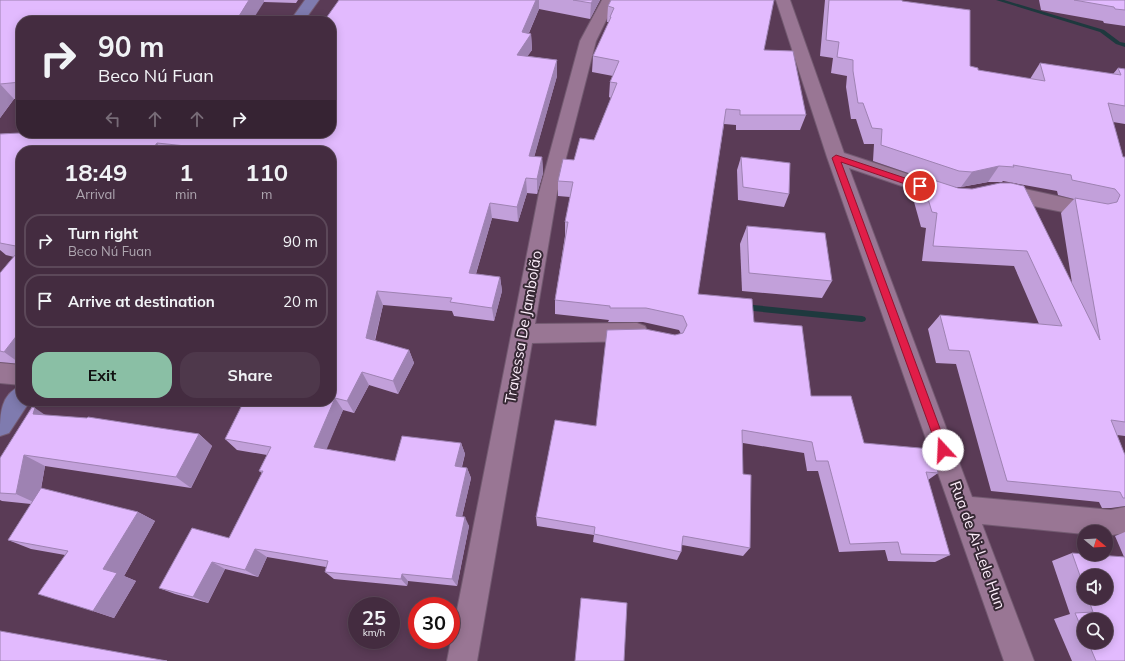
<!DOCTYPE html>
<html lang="en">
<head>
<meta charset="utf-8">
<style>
  body { margin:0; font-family:Mulish,sans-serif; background:#4e384b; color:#f1f3f6; height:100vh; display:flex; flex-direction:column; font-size:15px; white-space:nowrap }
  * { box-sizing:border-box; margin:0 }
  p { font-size:13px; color:#afa7b1 }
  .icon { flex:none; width:22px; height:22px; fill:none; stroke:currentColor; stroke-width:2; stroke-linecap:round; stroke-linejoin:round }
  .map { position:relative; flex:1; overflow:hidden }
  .details { position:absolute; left:16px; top:146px; width:320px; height:260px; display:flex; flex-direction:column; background:#442c40; border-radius:16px; box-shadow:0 2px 10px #0003,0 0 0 1px #5c4859 }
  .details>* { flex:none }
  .hud { position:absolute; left:16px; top:16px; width:320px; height:122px; border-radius:16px; box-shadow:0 2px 10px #0003,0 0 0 1px #5c4859; background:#442c40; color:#f1f3f6; overflow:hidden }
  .needle { width:26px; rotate:108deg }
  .tools { position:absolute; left:1077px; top:525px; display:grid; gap:8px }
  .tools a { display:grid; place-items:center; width:36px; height:36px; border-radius:50%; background:#442c40; box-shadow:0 2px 10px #0003,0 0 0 1px #5c4859; font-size:20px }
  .speed { position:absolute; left:348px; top:597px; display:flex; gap:8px; font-size:20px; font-weight:700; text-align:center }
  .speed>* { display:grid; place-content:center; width:52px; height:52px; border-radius:50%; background:#442c40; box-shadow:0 2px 10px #0003,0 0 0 1px #5c4859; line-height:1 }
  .speed small { font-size:10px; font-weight:400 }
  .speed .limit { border:6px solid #d22; background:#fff; color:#111 }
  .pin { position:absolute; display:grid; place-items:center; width:34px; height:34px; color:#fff; margin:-17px; border:2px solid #fff; border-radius:50%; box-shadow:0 1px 4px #0007 }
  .me { position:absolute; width:44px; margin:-22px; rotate:340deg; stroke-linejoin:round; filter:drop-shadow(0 0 3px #0008) }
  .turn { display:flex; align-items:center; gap:14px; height:84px; padding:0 16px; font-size:18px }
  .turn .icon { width:52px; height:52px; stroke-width:2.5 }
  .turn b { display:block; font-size:28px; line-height:34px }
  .lanes { display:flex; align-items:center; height:38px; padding:0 16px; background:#0003; justify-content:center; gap:20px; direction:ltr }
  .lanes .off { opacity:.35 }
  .eta { display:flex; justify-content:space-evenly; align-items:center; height:68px; text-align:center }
  .eta b { font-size:24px; font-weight:700; line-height:28px }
  .primary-button { display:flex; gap:8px; margin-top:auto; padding:8px 16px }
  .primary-button a { flex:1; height:46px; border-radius:16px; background:#8abfa5; color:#111; font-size:16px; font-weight:700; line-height:46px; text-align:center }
  .primary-button a+a { background:#4e384b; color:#f1f3f6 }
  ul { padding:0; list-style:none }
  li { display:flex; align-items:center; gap:12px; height:54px; margin:0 8px 6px; padding:0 8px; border:2px solid #5c4859; border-radius:16px }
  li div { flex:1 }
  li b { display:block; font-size:15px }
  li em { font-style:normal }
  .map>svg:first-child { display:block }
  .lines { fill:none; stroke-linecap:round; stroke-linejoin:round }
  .stream { fill:#1e393e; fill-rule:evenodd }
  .minor-casing { stroke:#735a71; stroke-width:2 }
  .major-casing { stroke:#735a71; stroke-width:2 }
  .minor { fill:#997694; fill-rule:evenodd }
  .major { fill:#7f7baf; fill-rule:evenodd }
  .wall { fill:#c2a0da; fill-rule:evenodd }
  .shaded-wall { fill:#9e82b2 }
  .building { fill:#e2bafe; stroke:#9e82b2 }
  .route { fill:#e11d48; stroke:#92132f }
  .labels { text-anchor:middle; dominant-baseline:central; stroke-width:4; stroke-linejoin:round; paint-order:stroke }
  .street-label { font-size:15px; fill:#fdeefb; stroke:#362834 }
</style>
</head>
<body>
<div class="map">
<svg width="1125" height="661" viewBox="0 0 1125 661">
  <rect width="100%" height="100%" fill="#5a3b56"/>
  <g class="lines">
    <g class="stream">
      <polygon points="996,0 1004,0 1104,30 1120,42 1125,43 1125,47 1116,44 1100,32"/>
      <polygon points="743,304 862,316 865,317 866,319 865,321 862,322 743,310 740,309 739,307 740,305"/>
    </g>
    <g class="minor-casing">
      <g id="minor">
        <polygon points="602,0 616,0 596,41 557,193 535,324 637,323 645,326 648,332 645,338 637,341 532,343 477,661 447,661 539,193 580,41"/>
        <polygon points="776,0 790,0 844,153 950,188 952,193 950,198 943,200 849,168 972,497 1111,510 1125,507 1125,533 1106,536 1106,532 1084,532 1084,534 982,524 1034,661 1004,661 827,157"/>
        <polygon points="1002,184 1093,204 1100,206 1103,211 1100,216 1093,218 1038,207 995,196 993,191 995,186"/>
        <polygon points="0,363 21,365 21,385 0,383"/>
      </g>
    </g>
    <g class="major-casing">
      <g id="major">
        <polygon points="305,0 319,0 304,21 290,21"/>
        <path d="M21,386V401H30L9,433L0,436C0,415 0,394 21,386Z"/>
      </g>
    </g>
    <use href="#minor" class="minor"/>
    <use href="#major" class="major"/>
  </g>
  <g class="wall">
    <polygon points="0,0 298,0 296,3 264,2 21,21 21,99 14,99 0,118"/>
    <polygon points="339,0 600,0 590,19 539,9 529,33 531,34 532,50 527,56 557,60 557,76 534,157 542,157 543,173 537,194 527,193 518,222 492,218 476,274 500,277 502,291 494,321 454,316 452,311 383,305 375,341 409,350 414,363 398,394 369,385 354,413 343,410 326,449 395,461 461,443 465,454 462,467 467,468 471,478 462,517 469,526 457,586 408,581 407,586 334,579 325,572 326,567 267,557 258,577 225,569 208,603 175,594 159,588 229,538 262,473 259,471 267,455 237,450 225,439 331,401 331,151 21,151 21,364 0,362 0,273 14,257 6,255 0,250 0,134 21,133 201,133 204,137 331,133"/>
    <polygon points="611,0 764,50 806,115 800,130 736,130 736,125 724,124 698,294 754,322 811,396 864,443 938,473 928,480 950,555 935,562 888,561 885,550 839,552 818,471 807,471 804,453 743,443 743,474 750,548 743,556 682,545 681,552 677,560 593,542 594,535 537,526 536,517 596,426 675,335 681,334 679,330 643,322 608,322 609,320 555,314 555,300 565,236 565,222 570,197 558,196 558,181 574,160 594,140 611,98 609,97 610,82 613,76 592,72 593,56 609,22 607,22 608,6"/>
    <path d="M825,0H902V1L970,66L978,70L1030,79L1040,63L1113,74L1118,68L1125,69V124L1113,122L1123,157H1125V436L1117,435L1125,455V506L1111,508H1102L1099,502L991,491L956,364L936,363L928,329L940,315L1039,324L1014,266L922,261L926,228L921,227L911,191L920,177L873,161L874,144H864L856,119H851L846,87L847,76L831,73L833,58L820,56ZM1003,181L1057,191L1058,195L1074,199L1061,213L1072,283L954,187H961L988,182H1002Z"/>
    <polygon points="1039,0 1125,0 1125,26 1104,23 1103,21 1041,10"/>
    <polygon points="741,157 789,194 784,207 738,200 737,170"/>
    <polygon points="747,226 832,281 822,298 742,291 740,244"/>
    <polygon points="45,415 199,434 212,446 191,488 45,466 41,489 138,512 155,521 124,576 136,581 114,618 93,611 65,555 31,549 8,540 31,504 2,501 0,500 0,458"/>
    <path d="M1125,532V661H1072L1054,619L1070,614L1052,561L1072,553L1124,557L1115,536ZM1084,576L1106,598H1084ZM1084,620L1106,642H1084Z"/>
  </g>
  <g class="shaded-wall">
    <polygon points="249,0 264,0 264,2 252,21 236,21"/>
    <polygon points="536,0 539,0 539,9 524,44 531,34 532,50 518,70 517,55 522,32"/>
    <polygon points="593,0 600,0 590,19 591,3"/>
    <polygon points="557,60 557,76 530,172 529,156"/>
    <polygon points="0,84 14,99 0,118"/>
    <polygon points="188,133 201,133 204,137 186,137"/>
    <polygon points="157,143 162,151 151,151"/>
    <polygon points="542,157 543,173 537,194 537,179"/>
    <polygon points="999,166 988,182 961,187 972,172"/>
    <polygon points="526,178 527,193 518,222 517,207"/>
    <polygon points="490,203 492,218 472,287 469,273"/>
    <polygon points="500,277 502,291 494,321 492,308"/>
    <polygon points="377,291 383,305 372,351 366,338"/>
    <polygon points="21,330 21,364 4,352"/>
    <polygon points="409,350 414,363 398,394 393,381"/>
    <polygon points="362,372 369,385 354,413 347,401"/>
    <polygon points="335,398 343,410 323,458 314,447"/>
    <polygon points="35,408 54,421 33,414"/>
    <polygon points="199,434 212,446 191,488 176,477"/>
    <polygon points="461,443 465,454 459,476 455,466"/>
    <polygon points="24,455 45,466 38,504 16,494"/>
    <polygon points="467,468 471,478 460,525 456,516"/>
    <polygon points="138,512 155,521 124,576 136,581 114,618 93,611 103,569"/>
    <polygon points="465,517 469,526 457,586 452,579"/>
    <polygon points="255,549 267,557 258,577 245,570"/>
    <polygon points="212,562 225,569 208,603 193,597"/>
    <polygon points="402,574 408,581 407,586 401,579"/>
  </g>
  <g class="building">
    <polygon points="0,0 249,0 236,21 21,21 21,82 0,84"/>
    <polygon points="339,0 536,0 522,32 531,34 517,55 557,60 529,156 542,157 537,179 526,178 517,207 490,203 469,273 500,277 492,308 450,302 452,298 377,291 366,338 409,350 393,381 362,372 347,401 335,398 314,447 395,461 402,436 461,443 455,466 467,468 456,516 465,517 452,579 402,574 401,579 325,572 328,561 255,549 245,570 212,562 193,597 159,588 192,528 229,538 263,471 259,471 271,447 225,439 244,401 331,401 331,151 203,151 205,148 157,143 151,151 21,151 21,247 0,243 0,134 20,133 21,132 21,133 188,133 186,137 205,137 208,133 331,133 331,21 324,21"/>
    <polygon points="573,0 593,0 591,3"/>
    <polygon points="611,0 774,0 764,50 793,51 806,115 740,115 740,110 726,109 698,294 752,299 754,322 802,326 811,396 851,396 864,443 931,449 938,473 926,472 950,555 901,554 898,542 850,544 828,461 816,461 812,442 742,430 743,474 751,475 750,548 683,536 681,552 594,534 595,527 536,517 555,420 596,426 607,330 645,329 675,335 683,333 687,325 683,316 646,308 610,308 610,306 555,300 568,222 565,222 573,182 558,181 563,159 574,160 580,138 594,140 617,83 610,82 619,61 593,56 611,17 610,17 614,8 608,6"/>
    <polygon points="829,0 902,0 902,1 970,10 970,66 978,68 978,70 1045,81 1040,63 1121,75 1118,68 1125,69 1125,106 1108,103 1123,157 1125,157 1125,422 1111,420 1125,455 1125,498 1123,498 1120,492 1007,481 969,351 949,350 940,315 1062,326 1027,251 933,246 937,213 932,212 921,176 958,188 972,189 1000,183 1011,183 1024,186 1100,340 1075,198 1108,204 1117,202 1120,195 1115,189 1072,180 1071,175 1013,165 1014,167 999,166 972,172 959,171 881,145 882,129 872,128 863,103 858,103 853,71 853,60 837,57 839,42 826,40"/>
    <polygon points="1074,0 1125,0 1125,10 1115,9 1114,7"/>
    <polygon points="741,157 790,163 789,194 743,187"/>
    <polygon points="747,226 825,233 832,281 749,273"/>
    <polygon points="21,248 21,330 4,352 0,351 0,273"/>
    <polygon points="32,407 35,408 33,414 87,418 88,417 199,434 176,477 24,455 16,494 0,493 0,458"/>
    <polygon points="41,488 138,512 103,569 117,573 93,611 38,594 68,551 8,540"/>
    <polygon points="1072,553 1125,557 1125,661 1096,661 1088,642 1106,642 1106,620 1084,620 1084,634 1075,613 1093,612 1088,598 1106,598 1106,576 1084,576 1084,587"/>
    <polygon points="581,598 627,603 624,661 575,661"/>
    <polygon points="0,631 167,661 0,661"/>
  </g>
  <polygon class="route" points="836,155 923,184 924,186 920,189 917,188 841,162 948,450 947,453 943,455 940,453 938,450 832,158"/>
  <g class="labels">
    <g class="street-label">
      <text transform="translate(523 327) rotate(-80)">Travessa De Jambolão</text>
      <text transform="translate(978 545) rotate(70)">Rua de Ai-Lele Hun</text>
    </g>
  </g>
</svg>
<div class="tools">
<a><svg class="needle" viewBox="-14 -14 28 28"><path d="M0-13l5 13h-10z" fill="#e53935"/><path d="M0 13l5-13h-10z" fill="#afa7b1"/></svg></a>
<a><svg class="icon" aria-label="sound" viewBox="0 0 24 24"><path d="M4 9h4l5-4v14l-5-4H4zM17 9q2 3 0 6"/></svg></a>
<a><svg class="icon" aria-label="search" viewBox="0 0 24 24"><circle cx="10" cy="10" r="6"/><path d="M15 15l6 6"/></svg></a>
</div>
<div class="speed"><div>25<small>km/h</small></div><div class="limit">30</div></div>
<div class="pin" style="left:920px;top:186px;background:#d93025"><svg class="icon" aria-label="arrive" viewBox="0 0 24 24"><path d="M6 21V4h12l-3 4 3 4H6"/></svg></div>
<svg class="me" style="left:943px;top:450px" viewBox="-20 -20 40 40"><circle r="19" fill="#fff"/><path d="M0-13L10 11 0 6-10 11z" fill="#e11d48"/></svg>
<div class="hud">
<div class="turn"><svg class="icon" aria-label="right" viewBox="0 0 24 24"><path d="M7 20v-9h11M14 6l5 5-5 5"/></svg><div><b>90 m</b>Beco Nú Fuan</div></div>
<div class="lanes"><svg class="icon off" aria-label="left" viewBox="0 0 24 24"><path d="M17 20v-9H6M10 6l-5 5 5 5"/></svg><svg class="icon off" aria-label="ahead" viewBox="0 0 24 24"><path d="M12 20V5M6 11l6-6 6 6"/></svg><svg class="icon off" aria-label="ahead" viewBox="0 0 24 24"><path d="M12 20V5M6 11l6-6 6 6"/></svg><svg class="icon" aria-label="right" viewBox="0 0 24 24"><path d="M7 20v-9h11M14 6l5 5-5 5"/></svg></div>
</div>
<section class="details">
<div class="eta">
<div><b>18:49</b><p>Arrival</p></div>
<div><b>1</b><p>min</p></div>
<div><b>110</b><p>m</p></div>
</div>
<ul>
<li><svg class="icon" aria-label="right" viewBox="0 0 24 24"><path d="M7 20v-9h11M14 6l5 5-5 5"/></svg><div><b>Turn right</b><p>Beco Nú Fuan</p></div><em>90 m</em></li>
<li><svg class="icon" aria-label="arrive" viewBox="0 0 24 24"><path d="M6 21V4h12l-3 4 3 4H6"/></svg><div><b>Arrive at destination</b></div><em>20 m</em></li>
</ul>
<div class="primary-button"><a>Exit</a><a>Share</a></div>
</section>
</div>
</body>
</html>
